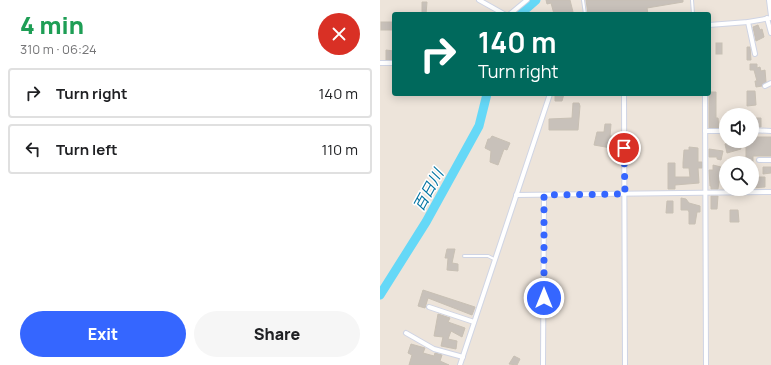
<!DOCTYPE html>
<html lang="en">
<head>
<meta charset="utf-8">
<style>
  body { margin:0; font-family:Manrope,"Noto Sans JP",sans-serif; background:#f6f6f6; color:#202124; height:100vh; display:flex; flex-direction:column; font-size:15px; white-space:nowrap }
  * { box-sizing:border-box; margin:0 }
  p { font-size:13px; color:#757577 }
  .icon { flex:none; width:22px; height:22px; fill:none; stroke:currentColor; stroke-width:2; stroke-linecap:round; stroke-linejoin:round }
  .map { position:relative; flex:1; overflow:hidden }
  .side { display:flex; flex-direction:column; background:#fff; width:380px }
  .side>* { flex:none }
  .top-card { position:absolute; left:12px; top:12px; width:319px; height:84px; border-radius:4px; box-shadow:0 2px 10px #0003; background:#00695c; color:#fff; overflow:hidden }
  .controls { position:absolute; left:339px; top:108px; display:grid; gap:8px }
  .controls a { display:grid; place-items:center; width:40px; height:40px; border-radius:50%; background:#fff; box-shadow:0 2px 10px #0003; font-size:20px }
  .pin { position:absolute; display:grid; place-items:center; width:34px; height:34px; color:#fff; margin:-17px; border:2px solid #fff; border-radius:50%; box-shadow:0 1px 4px #0007 }
  .me { position:absolute; width:44px; margin:-22px; rotate:0deg; stroke-linejoin:round; filter:drop-shadow(0 0 3px #0008) }
  .turn { display:flex; align-items:center; gap:14px; height:84px; padding:0 20px; font-size:18px }
  .turn .icon { width:52px; height:52px; stroke-width:2.5 }
  .turn b { display:block; font-size:28px; line-height:34px }
  .round { display:grid; place-items:center; flex:none; width:42px; height:42px; border-radius:21px; background:#f6f6f6 }
  .summary { display:flex; align-items:center; justify-content:space-between; height:68px; padding:0 20px }
  h1 { font-size:24px; font-weight:800; line-height:30px; color:#1e9e55 }
  .cta { display:flex; gap:8px; margin-top:auto; padding:8px 20px }
  .cta a { flex:1; height:46px; border-radius:24px; background:#3566ff; color:#fff; font-size:16px; font-weight:800; line-height:46px; text-align:center }
  .cta a+a { background:#f6f6f6; color:#202124 }
  ul { padding:0; list-style:none }
  li { display:flex; align-items:center; gap:12px; height:50px; margin:0 8px 6px; padding:0 12px; border:2px solid #e0e0e0; border-radius:4px }
  li div { flex:1 }
  li b { display:block; font-size:15px }
  li em { font-style:normal }
  main { display:flex; flex:1; min-height:0 }
  .map>svg:first-child { display:block }
  .lines { fill:none; stroke-linecap:round; stroke-linejoin:round }
  .river { stroke:#65d8f7; stroke-width:9 }
  .building { fill:#c8c1ba; stroke:#c8c0b4 }
  .lane-casing { stroke:#cfd4e4; stroke-width:4 }
  .street-casing { stroke:#cfd4e4; stroke-width:6 }
  .lane { stroke:#fff; stroke-width:2 }
  .street { stroke:#fff; stroke-width:4 }
  .route { stroke:#3566ff; stroke-width:7; stroke-dasharray:0 12.6 }
  .labels { text-anchor:middle; dominant-baseline:central; stroke-width:3; stroke-linejoin:round; paint-order:stroke }
  .water-label { font-size:15px; font-style:italic; fill:#0475a3; stroke:#fff }
</style>
</head>
<body>
<main>
<section class="side">
<div class="summary"><div><h1>4 min</h1><p>310 m · 06:24</p></div><a class="round" style="background:#d93025;color:#fff"><svg class="icon" aria-label="close" viewBox="0 0 24 24"><path d="M6 6l12 12M18 6L6 18"/></svg></a></div>
<ul>
<li><svg class="icon" aria-label="right" viewBox="0 0 24 24"><path d="M7 20v-9h11M14 6l5 5-5 5"/></svg><div><b>Turn right</b></div><em>140 m</em></li>
<li><svg class="icon" aria-label="left" viewBox="0 0 24 24"><path d="M17 20v-9H6M10 6l-5 5 5 5"/></svg><div><b>Turn left</b></div><em>110 m</em></li>
</ul>
<div class="cta"><a>Exit</a><a>Share</a></div>
</section>
<div class="map">
<svg width="391" height="365" viewBox="0 0 391 365">
  <rect width="100%" height="100%" fill="#ede4da"/>
  <g class="lines">
    <g class="river">
      <polyline points="140,14 156,0"/>
      <polyline points="0,295 46,222 99,126 107,94"/>
    </g>
  </g>
  <g class="building">
    <polygon points="166,0 190,0 193,12 174,14 171,3 167,4"/>
    <polygon points="206,0 303,0 303,2 267,8 268,14 208,14"/>
    <polygon points="42,2 47,2 46,14 42,14"/>
    <rect x="1" y="22" width="13" height="8"/>
    <polygon points="378,25 380,30 382,29 384,37 376,41 373,27"/>
    <rect x="336" y="43" width="6" height="11"/>
    <polygon points="367,47 370,47 371,60 367,60"/>
    <polygon points="6,50 14,51 14,60 6,60"/>
    <polygon points="370,64 377,64 377,68 380,67 381,71 385,70 386,82 382,86 376,87 375,81 377,81 374,70 370,70"/>
    <polygon points="367,91 375,91 376,105 367,106"/>
    <polygon points="329,92 336,92 336,118 338,118 339,128 329,128"/>
    <polygon points="175,94 184,94 182,101 175,101"/>
    <polygon points="193,103 199,103 200,106 198,130 169,130 169,119 192,118"/>
    <polygon points="374,118 381,118 381,127 375,127"/>
    <polygon points="225,124 231,124 230,136 238,136 237,149 214,145 217,132 224,132"/>
    <polygon points="112,136 130,143 127,150 124,149 118,165 110,162 111,151 105,148 108,139 110,139"/>
    <polygon points="372,137 391,137 391,156 373,156 373,163 366,163 366,141 372,141"/>
    <polygon points="351,142 352,144 359,142 361,149 347,153 345,144"/>
    <polygon points="309,147 318,148 318,162 322,162 322,168 318,168 319,183 295,185 295,189 288,189 288,163 295,163 295,177 310,177 309,168 303,168 303,163 304,150 309,150"/>
    <polygon points="329,149 343,151 341,160 337,159 337,157 329,157"/>
    <polygon points="333,165 341,167 338,189 331,189 331,186 330,186 329,170 333,170"/>
    <polygon points="383,167 391,167 391,173 383,174"/>
    <polygon points="372,177 385,177 385,187 372,188"/>
    <polygon points="331,196 338,196 337,209 331,209"/>
    <polygon points="301,198 306,199 309,203 320,206 320,212 317,212 315,224 309,224 309,212 308,210 301,210"/>
    <polygon points="287,201 293,201 293,213 286,213"/>
    <polygon points="350,210 358,210 359,222 350,222"/>
    <polygon points="67,249 75,249 72,263 78,264 78,271 67,270 68,258 65,258"/>
    <polygon points="43,290 95,307 92,315 48,298 45,308 38,306"/>
    <polygon points="58,314 70,318 68,322 85,328 82,337 71,331 68,339 77,341 76,349 61,346 63,337 54,336"/>
    <polygon points="31,344 45,348 43,353 54,356 55,353 62,355 60,361 69,365 29,365 32,355 28,353"/>
    <polygon points="134,356 140,359 137,365 129,364"/>
  </g>
  <g class="lines">
    <g class="lane-casing">
      <g id="lane">
        <polyline points="203,0 205,14"/>
        <polyline points="312,0 313,14"/>
        <polyline points="84,256 108,256 114,259"/>
      </g>
    </g>
    <g class="street-casing">
      <g id="street">
        <polyline points="99,0 124,14"/>
        <polyline points="389,0 391,16"/>
        <polyline points="130,14 147,0"/>
        <polyline points="387,18 391,33"/>
        <polyline points="368,22 375,54"/>
        <polyline points="329,25 368,22 391,18"/>
        <polyline points="0,63 14,63"/>
        <polyline points="385,86 391,83"/>
        <polyline points="244,94 245,365"/>
        <polyline points="325,94 326,365"/>
        <polyline points="372,130 391,131"/>
        <polyline points="325,131 346,131"/>
        <polyline points="379,160 391,160"/>
        <polyline points="136,195 391,192"/>
        <polyline points="49,307 94,322"/>
        <polyline points="26,333 54,349 83,357"/>
        <polyline points="80,365 170,94"/>
        <polyline points="163,365 164,195"/>
      </g>
    </g>
    <use href="#lane" class="lane"/>
    <use href="#street" class="street"/>
  </g>
  <g class="lines">
    <polyline class="route" points="164,298 164,195 245,194 244,148"/>
  </g>
  <g class="labels">
    <g class="water-label">
      <text transform="translate(48 190) rotate(-61)">百日川</text>
    </g>
  </g>
</svg>
<div class="controls">
<a><svg class="icon" aria-label="sound" viewBox="0 0 24 24"><path d="M4 9h4l5-4v14l-5-4H4zM17 9q2 3 0 6"/></svg></a>
<a><svg class="icon" aria-label="search" viewBox="0 0 24 24"><circle cx="10" cy="10" r="6"/><path d="M15 15l6 6"/></svg></a>
</div>
<div class="pin" style="left:244px;top:148px;background:#d93025"><svg class="icon" aria-label="arrive" viewBox="0 0 24 24"><path d="M6 21V4h12l-3 4 3 4H6"/></svg></div>
<svg class="me" style="left:164px;top:298px" viewBox="-20 -20 40 40"><circle r="17" fill="#3566ff" stroke="#fff" stroke-width="3"/><path d="M0-11L8 9 0 5-8 9z" fill="#fff"/></svg>
<div class="top-card">
<div class="turn"><svg class="icon" aria-label="right" viewBox="0 0 24 24"><path d="M7 20v-9h11M14 6l5 5-5 5"/></svg><div><b>140 m</b>Turn right</div></div>
</div>
</div>
</main>
</body>
</html>
